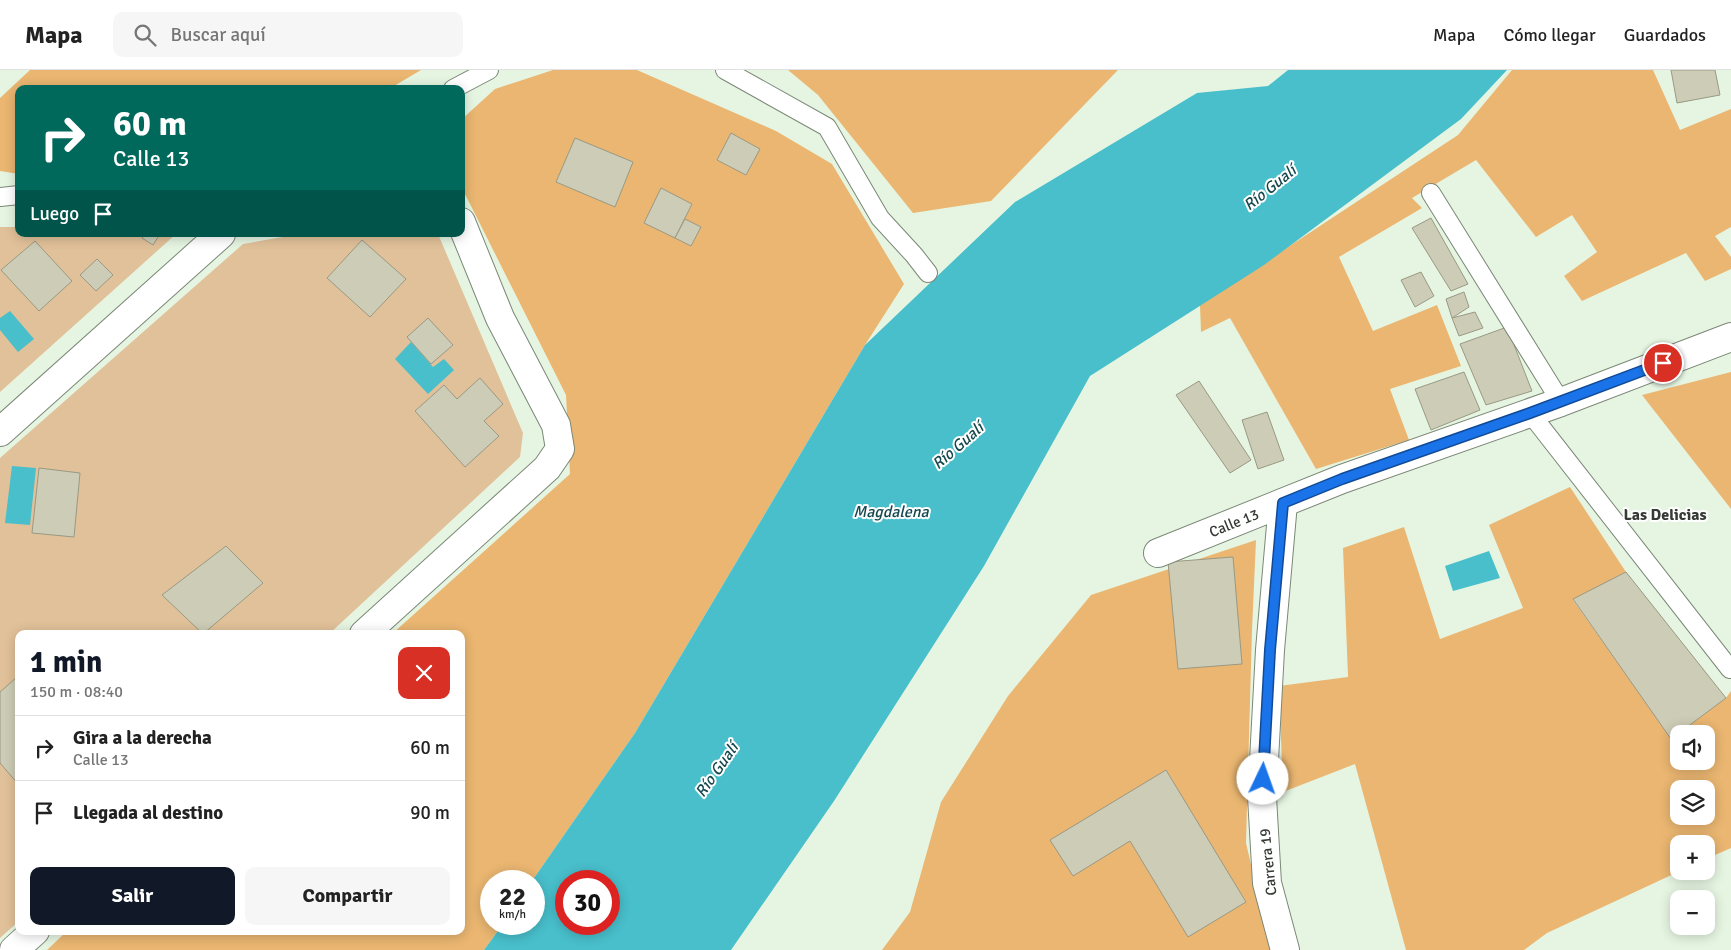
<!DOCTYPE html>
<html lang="es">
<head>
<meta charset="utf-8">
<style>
  body { margin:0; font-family:Signika,sans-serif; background:#f6f6f6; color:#222; height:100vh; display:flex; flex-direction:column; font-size:19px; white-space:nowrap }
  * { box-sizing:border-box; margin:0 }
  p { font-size:16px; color:#767676 }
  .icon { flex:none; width:28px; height:28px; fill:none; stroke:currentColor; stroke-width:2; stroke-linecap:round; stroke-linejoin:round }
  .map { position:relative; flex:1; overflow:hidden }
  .side { position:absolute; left:15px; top:560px; width:450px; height:305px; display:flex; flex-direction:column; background:#fff; border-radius:10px; box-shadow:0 2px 12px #0003 }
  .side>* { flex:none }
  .guide { position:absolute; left:15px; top:15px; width:450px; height:152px; border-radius:10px; box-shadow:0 2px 12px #0003; background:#00695c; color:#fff; overflow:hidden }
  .tools { position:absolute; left:1670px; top:655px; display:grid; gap:10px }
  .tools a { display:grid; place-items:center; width:45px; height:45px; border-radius:10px; background:#fff; box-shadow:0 2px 12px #0003; font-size:25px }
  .speed { position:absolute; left:480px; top:800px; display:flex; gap:10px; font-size:25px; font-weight:700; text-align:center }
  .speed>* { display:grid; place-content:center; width:65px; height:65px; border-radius:50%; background:#fff; box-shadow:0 2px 12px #0003; line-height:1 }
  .speed small { font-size:12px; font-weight:400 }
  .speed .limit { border:8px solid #d22; background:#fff; color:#111 }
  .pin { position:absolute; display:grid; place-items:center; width:42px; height:42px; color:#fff; margin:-21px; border:2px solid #fff; border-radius:50%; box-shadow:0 1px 5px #0007 }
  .me { position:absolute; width:55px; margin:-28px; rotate:3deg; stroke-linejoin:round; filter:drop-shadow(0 0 4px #0008) }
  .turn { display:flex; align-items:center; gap:18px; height:105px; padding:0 15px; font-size:22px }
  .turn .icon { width:65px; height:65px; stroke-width:2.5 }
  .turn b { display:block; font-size:35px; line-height:42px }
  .then { display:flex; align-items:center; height:48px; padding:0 15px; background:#0003; gap:10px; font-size:19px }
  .round { display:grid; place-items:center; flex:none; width:52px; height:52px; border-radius:10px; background:#f6f6f6 }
  .overview { display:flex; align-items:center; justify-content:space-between; height:85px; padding:0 15px }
  h1 { font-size:30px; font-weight:800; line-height:38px; color:#111827 }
  .primary-button { display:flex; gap:10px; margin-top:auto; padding:10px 15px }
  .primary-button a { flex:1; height:58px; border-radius:10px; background:#111827; color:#fff; font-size:20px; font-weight:800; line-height:58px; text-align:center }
  .primary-button a+a { background:#f6f6f6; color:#222 }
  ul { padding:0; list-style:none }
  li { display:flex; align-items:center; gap:15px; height:65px; padding:0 15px; border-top:1px solid #e0e0e0 }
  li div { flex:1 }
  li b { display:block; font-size:19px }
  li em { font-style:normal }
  header { display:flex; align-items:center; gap:30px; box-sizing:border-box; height:70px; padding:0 25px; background:#fff; border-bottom:1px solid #e0e0e0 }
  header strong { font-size:24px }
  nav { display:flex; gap:28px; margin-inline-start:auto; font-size:18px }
  .search { width:350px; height:45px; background:#f6f6f6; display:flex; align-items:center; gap:12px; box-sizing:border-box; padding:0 18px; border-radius:10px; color:#767676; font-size:19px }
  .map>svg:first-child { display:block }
  .green { fill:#e1c199 }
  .forest { fill:#eab671; fill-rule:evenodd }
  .water { fill:#48bfcb; fill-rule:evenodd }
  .building { fill:#cdccb6; stroke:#999984 }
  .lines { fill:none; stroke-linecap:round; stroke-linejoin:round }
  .service-casing { stroke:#7b8877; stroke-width:20 }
  .minor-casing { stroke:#7b8877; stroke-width:30 }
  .service { stroke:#fff; stroke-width:18 }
  .minor { stroke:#fff; stroke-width:28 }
  .route-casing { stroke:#114b97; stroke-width:12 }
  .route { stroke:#1a73e8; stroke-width:9 }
  .labels { text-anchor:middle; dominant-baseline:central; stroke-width:4; stroke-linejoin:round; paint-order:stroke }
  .street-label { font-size:15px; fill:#353b34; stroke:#fff }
  .water-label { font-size:16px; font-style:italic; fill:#14484e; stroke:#fff }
  .neighbourhood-label { font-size:16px; font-weight:bold; fill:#353b34; stroke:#fff }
</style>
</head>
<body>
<header>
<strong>Mapa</strong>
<div class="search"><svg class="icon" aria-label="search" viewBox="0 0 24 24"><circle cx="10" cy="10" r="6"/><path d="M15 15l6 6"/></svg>Buscar aquí</div>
<nav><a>Mapa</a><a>Cómo llegar</a><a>Guardados</a></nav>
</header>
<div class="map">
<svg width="1731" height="880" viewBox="0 0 1731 880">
  <rect width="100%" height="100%" fill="#e6f5e2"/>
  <g class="green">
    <polygon points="0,157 19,157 19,164 176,164 0,322"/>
    <polygon points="300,164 438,164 523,363 520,387 329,564 19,564 19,851 0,868 0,388 243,174"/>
  </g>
  <g class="forest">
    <polygon points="30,0 421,0 389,19 19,19 19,104 0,101 0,28"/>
    <polygon points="553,0 637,0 776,61 832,94 904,214 865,275 635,663 532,811 491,811 491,854 503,854 484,880 47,880 67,861 461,861 461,564 392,564 570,404 566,325 466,126 461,120 461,50 495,19"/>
    <polygon points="788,0 1118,0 991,131 913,143 818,25"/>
    <polygon points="1512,0 1653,0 1680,60 1731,39 1731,157 1715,166 1731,187 1731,199 1705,211 1686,183 1582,231 1564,206 1597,182 1572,145 1536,167 1476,90 1412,128 1422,138 1339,187 1373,261 1437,235 1461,296 1390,319 1409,370 1316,399 1230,248 1201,262 1200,235 1458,65"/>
    <polygon points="1731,302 1731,439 1642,325"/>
    <path d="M1570,417L1626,502L1573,530L1671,668L1726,628L1731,621V778L1706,789V774H1679V801H1680L1547,863L1524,880H1406L1355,694L1283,722L1279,616L1348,607L1343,478L1404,457L1440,569L1523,538L1489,455ZM1679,664H1706V691H1679ZM1679,719H1706V746H1679Z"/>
    <polygon points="1256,470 1252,560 1246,773 1271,880 882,880 910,842 941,732 1008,626 1091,525"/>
  </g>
  <g class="water">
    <path d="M1288,0H1507L1461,49L1264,195L1090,306L984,496L834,731L731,880H484L503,854H534V811H532L635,663L865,275L1015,132L1197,23L1268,16ZM566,811H609V854H566Z"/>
    <polygon points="10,241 34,269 18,282 0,260 0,248"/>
    <polygon points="411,272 433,297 444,289 454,300 428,324 395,289"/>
    <polygon points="12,396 36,398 30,455 5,453"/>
    <polygon points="1489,481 1500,508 1453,521 1445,496"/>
  </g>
  <g class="building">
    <polygon points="1671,0 1715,0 1720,25 1677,33"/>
    <polygon points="731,63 760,79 746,105 717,90"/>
    <polygon points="575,68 633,92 615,137 556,112"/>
    <polygon points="661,118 692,134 675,168 644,153"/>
    <polygon points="1431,148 1468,214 1451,221 1412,158"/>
    <polygon points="685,149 701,157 691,176 675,168"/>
    <polygon points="145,164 160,164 153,175 142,168"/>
    <polygon points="362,170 406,209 370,247 327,208"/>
    <polygon points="35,171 72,211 39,241 1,200"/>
    <polygon points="97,189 113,205 96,221 80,205"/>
    <polygon points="1421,202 1434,226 1415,237 1401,210"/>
    <polygon points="1464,222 1469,237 1452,248 1446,229"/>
    <polygon points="1475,242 1483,258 1459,266 1452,248"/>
    <polygon points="428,248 453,275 431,294 407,267"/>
    <polygon points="1507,257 1532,321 1486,335 1460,274"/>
    <polygon points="1464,302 1480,340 1431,360 1415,319"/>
    <polygon points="480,308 503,334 484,351 499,366 465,397 415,341 444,315 457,329"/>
    <polygon points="1199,311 1251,390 1230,403 1176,325"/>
    <polygon points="1267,342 1284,390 1258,399 1242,350"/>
    <polygon points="39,398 80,403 74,467 32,463"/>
    <polygon points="226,476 263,513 203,564 162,525"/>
    <polygon points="1233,487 1242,594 1178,599 1168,492"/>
    <polygon points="1626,502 1726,628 1671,669 1573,529"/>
    <polygon points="16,608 19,611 19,715 0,693 0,622"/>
    <polygon points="1166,700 1246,832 1188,867 1130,771 1073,806 1050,770"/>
  </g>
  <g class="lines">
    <g class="service-casing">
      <g id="service">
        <polyline points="725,0 827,57 880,148 914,185 928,203"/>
        <polyline points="453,19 489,0"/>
        <polyline points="1431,123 1561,332"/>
        <polyline points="0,127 19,125"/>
        <polyline points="1530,343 1730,599"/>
      </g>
    </g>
    <g class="minor-casing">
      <g id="minor">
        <polyline points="0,362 221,164"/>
        <polyline points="1283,433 1270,580 1262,727 1267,813 1285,880"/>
        <polyline points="1158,483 1342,409 1561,332 1731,267"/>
        <polyline points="364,564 547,398 560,379 556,355 500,248 461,152"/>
        <polyline points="14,880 35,861"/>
      </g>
    </g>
    <use href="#service" class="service"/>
    <use href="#minor" class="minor"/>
  </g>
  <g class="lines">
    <g class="route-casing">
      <polyline id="route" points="1263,709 1270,580 1283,433 1342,409 1530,343 1663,293"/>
    </g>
    <use href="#route" class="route"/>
  </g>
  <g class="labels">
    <g class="street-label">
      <text transform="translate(1234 453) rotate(-22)">Calle 13</text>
      <text transform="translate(1268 792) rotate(-96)">Carrera 19</text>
    </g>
    <g class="water-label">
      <text transform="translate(1270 118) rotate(-39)">Río Gualí</text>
      <text transform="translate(958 376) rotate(-41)">Río Gualí</text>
      <text x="891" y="442">Magdalena</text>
      <text transform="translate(717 700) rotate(-55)">Río Gualí</text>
    </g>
    <g class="neighbourhood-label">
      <text x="1665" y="445">Las Delicias</text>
    </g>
  </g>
</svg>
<div class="tools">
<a><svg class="icon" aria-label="sound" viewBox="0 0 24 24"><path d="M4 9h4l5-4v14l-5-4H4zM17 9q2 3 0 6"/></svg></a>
<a><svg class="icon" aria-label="layers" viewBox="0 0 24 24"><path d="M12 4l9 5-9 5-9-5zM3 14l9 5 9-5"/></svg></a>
<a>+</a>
<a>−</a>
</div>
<div class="speed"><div>22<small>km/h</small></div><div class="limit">30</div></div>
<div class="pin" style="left:1663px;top:293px;background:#d93025"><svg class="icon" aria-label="arrive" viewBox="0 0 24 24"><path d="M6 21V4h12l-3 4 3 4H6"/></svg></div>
<svg class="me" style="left:1263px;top:709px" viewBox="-20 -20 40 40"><circle r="19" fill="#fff"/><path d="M0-13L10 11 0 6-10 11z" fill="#1a73e8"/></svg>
<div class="guide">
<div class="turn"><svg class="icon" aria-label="right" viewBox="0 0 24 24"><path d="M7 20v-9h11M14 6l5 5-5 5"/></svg><div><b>60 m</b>Calle 13</div></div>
<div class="then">Luego<svg class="icon" aria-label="arrive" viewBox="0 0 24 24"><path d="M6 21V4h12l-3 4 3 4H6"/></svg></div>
</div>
<section class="side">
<div class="overview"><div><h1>1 min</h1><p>150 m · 08:40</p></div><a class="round" style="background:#d93025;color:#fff"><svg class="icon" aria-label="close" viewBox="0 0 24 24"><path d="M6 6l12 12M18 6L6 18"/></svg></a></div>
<ul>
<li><svg class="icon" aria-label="right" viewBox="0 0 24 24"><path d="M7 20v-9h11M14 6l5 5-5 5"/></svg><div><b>Gira a la derecha</b><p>Calle 13</p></div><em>60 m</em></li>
<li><svg class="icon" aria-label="arrive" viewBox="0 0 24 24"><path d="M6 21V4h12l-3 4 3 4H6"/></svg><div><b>Llegada al destino</b></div><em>90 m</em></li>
</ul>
<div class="primary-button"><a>Salir</a><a>Compartir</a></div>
</section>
</div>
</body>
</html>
